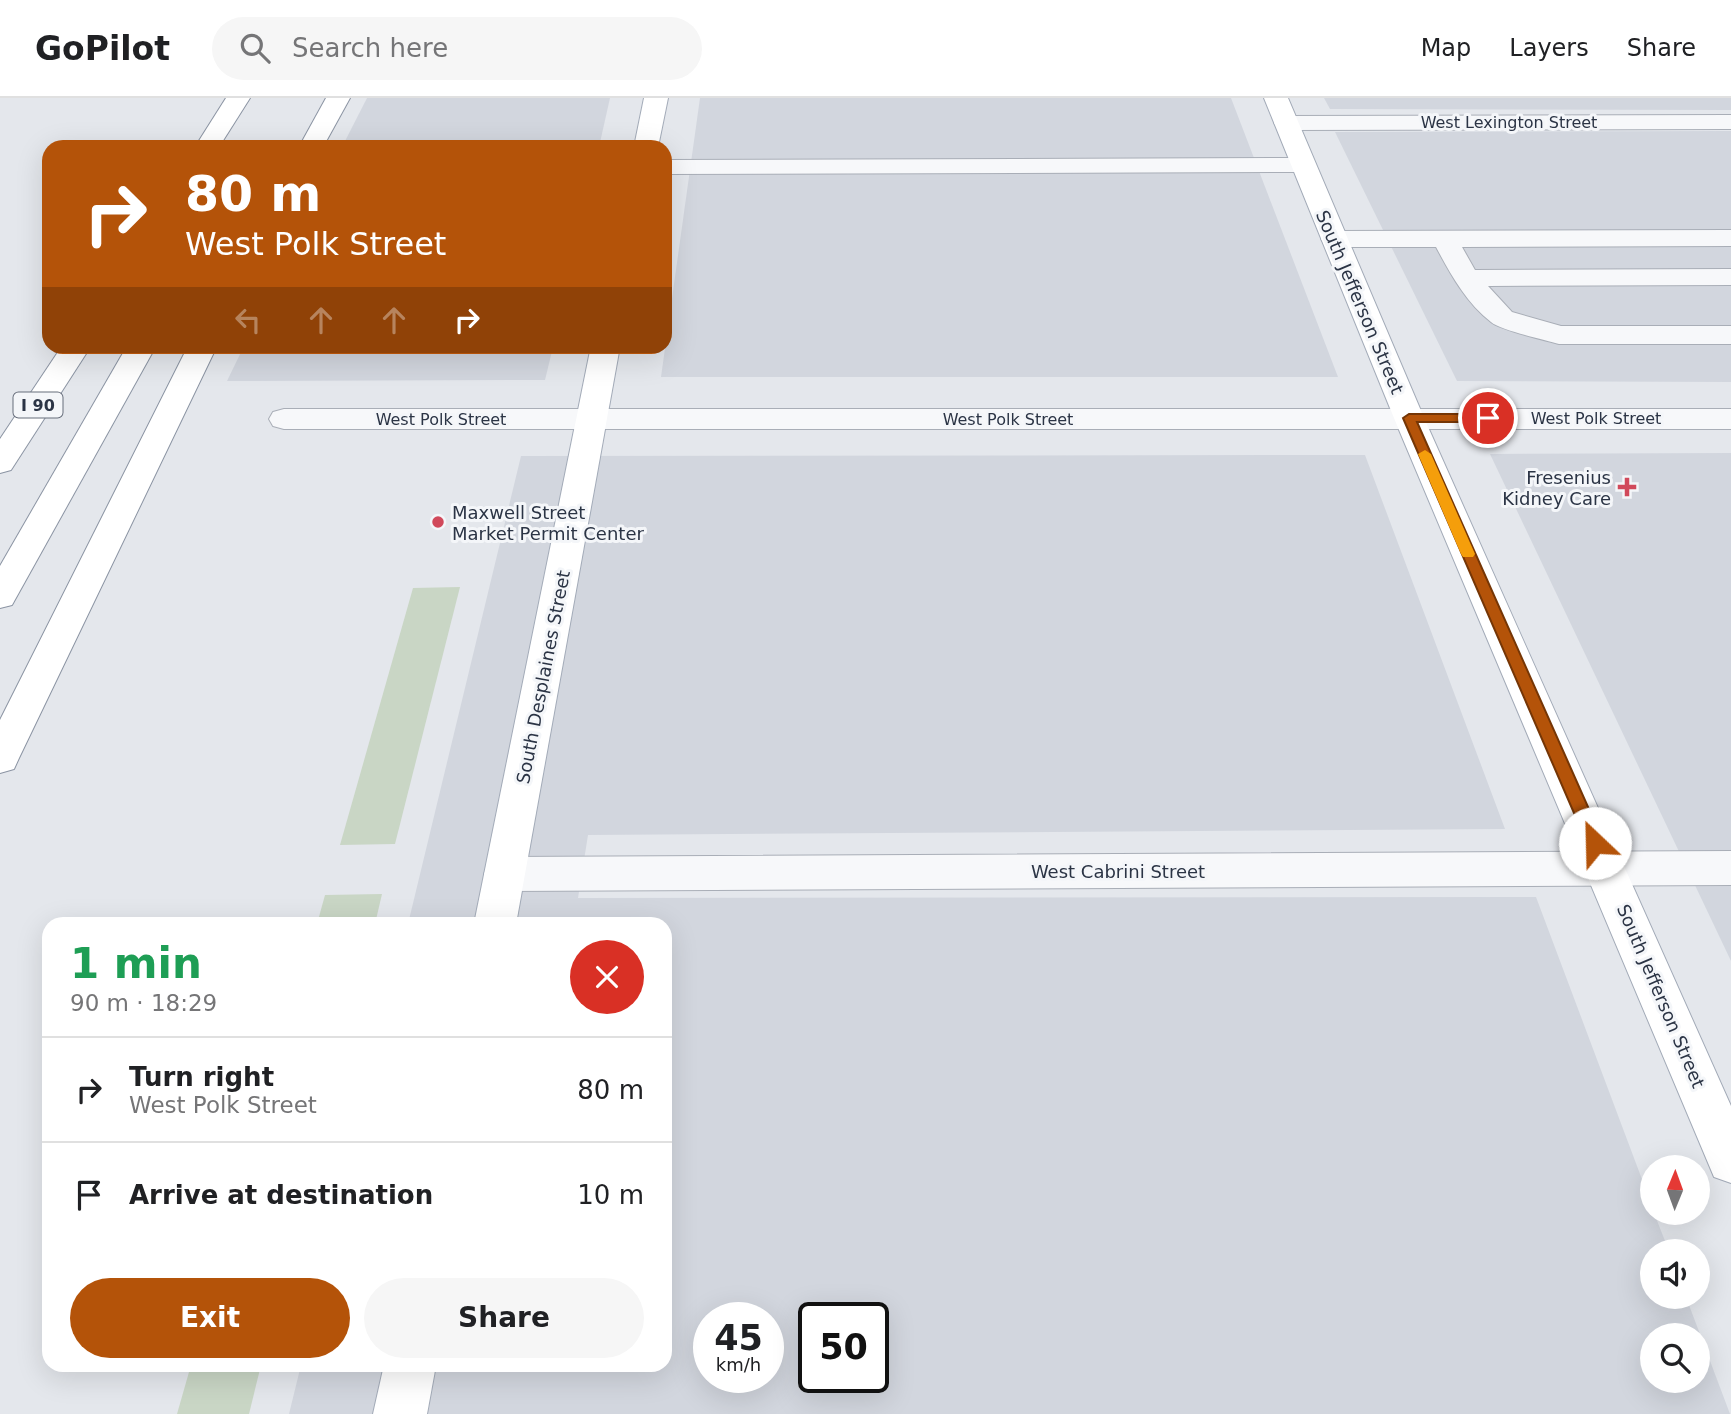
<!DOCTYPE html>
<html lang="en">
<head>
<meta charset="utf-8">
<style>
  body { margin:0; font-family:"DejaVu Sans",sans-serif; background:#f6f6f6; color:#202124; height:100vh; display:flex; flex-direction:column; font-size:26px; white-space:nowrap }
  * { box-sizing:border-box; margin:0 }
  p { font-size:23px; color:#757577 }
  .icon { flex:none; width:38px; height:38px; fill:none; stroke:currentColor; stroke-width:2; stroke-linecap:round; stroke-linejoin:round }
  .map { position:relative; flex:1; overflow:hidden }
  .details { position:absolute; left:42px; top:819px; width:630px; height:455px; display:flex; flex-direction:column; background:#fff; border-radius:21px; box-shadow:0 7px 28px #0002 }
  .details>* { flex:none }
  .guide { position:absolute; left:42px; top:42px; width:630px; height:214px; border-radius:21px; box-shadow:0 7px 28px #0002; background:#b45309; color:#fff; overflow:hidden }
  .needle { width:46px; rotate:1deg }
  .tools { position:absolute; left:1640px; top:1057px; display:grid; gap:14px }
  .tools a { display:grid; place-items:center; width:70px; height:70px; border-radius:50%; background:#fff; box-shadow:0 7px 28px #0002; font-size:35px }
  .speed { position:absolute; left:693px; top:1204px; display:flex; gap:14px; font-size:35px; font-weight:700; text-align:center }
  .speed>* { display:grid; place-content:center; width:91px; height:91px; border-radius:50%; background:#fff; box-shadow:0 7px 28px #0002; line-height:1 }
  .speed small { font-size:18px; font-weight:400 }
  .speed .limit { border:4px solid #111; border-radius:10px; background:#fff; color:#111 }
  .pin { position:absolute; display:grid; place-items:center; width:60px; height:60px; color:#fff; margin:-30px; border:4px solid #fff; border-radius:50%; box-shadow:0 2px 7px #0007 }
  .me { position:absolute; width:77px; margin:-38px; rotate:336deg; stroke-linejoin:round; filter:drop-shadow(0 0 5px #0008) }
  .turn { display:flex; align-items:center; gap:24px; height:147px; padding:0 28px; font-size:32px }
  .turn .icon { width:91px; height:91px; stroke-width:2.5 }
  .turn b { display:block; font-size:49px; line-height:60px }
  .lanes { display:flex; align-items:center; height:66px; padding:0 28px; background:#0003; justify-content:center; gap:35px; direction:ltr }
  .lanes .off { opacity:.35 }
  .round { display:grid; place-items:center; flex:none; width:74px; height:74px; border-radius:37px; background:#f6f6f6 }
  .summary { display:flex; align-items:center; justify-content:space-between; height:119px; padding:0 28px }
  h1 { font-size:42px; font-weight:700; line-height:52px; color:#1e9e55 }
  .cta { display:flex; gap:14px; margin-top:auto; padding:14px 28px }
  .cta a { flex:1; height:80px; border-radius:42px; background:#b45309; color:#fff; font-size:28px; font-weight:700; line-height:80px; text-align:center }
  .cta a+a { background:#f6f6f6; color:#202124 }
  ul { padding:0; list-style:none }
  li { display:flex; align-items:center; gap:21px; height:105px; padding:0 28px; border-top:2px solid #e0e0e0 }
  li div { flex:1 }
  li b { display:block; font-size:26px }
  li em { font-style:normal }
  header { display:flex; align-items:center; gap:42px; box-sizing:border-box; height:98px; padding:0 35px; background:#fff; border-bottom:2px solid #e0e0e0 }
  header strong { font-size:33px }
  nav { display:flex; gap:38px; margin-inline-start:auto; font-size:24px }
  .search { width:490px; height:63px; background:#f6f6f6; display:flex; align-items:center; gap:18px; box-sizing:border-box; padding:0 24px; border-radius:38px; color:#757577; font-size:26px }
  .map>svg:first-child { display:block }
  .built { fill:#d2d6de; fill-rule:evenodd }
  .green { fill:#c9d6c5 }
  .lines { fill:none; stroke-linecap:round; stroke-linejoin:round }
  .minor-casing { stroke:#a9aeb7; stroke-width:2 }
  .major-casing { stroke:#a3abb8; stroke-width:2 }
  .highway-casing { stroke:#8b94a3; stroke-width:2 }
  .minor { fill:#f7f8fa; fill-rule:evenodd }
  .major { fill:#fff; fill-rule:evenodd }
  .highway { fill:#fff; fill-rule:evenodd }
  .route { fill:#b45309; stroke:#753606; stroke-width:2 }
  .slow { fill:#f59e0b }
  .poi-dot { fill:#d1495b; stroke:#f4f6f9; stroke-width:2.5 }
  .labels { text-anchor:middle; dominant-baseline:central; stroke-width:6; stroke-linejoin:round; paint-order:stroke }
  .far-street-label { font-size:16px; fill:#2b3445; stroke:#f4f6f9 }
  .shield { fill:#f4f6f9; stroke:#676e7b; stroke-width:2 }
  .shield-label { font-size:16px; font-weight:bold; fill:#2b3445 }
  .street-label { font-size:18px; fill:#2b3445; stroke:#f4f6f9 }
  .poi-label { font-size:18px; fill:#2b3445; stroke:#f4f6f9; text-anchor:end }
</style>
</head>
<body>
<header>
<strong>GoPilot</strong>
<div class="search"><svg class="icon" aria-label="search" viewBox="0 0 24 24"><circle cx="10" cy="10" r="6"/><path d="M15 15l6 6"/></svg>Search here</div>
<nav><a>Map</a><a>Layers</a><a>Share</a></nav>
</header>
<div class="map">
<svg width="1731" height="1316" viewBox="0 0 1731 1316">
  <rect width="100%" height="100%" fill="#e4e7ec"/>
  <g class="built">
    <polygon points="367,0 610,0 599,49 342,49"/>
    <polygon points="700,0 1231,0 1338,279 661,279"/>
    <polygon points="1324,0 1731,0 1731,12 1330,11"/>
    <polygon points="1731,33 1731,284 1457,283 1335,34"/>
    <polygon points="244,248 553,248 553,249 545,282 227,283"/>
    <polygon points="1731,355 1731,863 1490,356"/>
    <path d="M1365,357L1505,731L588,737L578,800L1536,799L1652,1108V1115H1654L1669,1153H1652V1199H1686L1730,1316H289L301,1267H665V826H408L521,358ZM709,1220H768V1279H709ZM814,1220H873V1279H814ZM1652,1237H1698V1283H1652Z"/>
  </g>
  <g class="green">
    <polygon points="460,489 395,746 340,747 413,490"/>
    <polygon points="382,796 375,826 317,826 325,797"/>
    <polygon points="191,1267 261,1267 249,1316 177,1316"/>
  </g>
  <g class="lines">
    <g class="minor-casing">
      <g id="minor">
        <polygon points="1731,17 1731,31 1286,32 1278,30 1274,25 1278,20 1286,18"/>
        <polygon points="1304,60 1313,62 1316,67 1313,72 1304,74 665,76 665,62"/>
        <path d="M1731,132V148L1462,149L1475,172L1731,171V187L1488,188L1512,214L1561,228H1731V246H1559C1545,242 1500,232 1491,224C1466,205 1450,175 1436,149H1334L1325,147L1321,141L1325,135L1334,133Z"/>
        <polygon points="284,311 1731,311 1731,331 284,331 273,328 269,321 273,314"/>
        <polygon points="1731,753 1731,787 505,793 490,788 484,776 490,764 505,759"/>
      </g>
    </g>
    <g class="major-casing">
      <g id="major">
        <polygon points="644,0 668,0 658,49 634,49"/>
        <polygon points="1264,0 1288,0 1424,320 1731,1008 1731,1085 1714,1079 1394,320"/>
        <polygon points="591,248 620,248 516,826 474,826"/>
        <polygon points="384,1267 436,1267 427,1316 373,1316"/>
      </g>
    </g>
    <g class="highway-casing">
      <g id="highway">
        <polygon points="226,0 250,0 219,49 195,49"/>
        <polygon points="326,0 350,0 323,49 299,49"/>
        <polygon points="62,248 91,248 11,372 0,375 0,341"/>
        <polygon points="127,248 156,248 12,507 0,510 0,468"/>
        <polygon points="188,248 217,248 19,660 14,671 0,675 0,622"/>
      </g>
    </g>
    <use href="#minor" class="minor"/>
    <use href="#major" class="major"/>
    <use href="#highway" class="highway"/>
  </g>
  <polygon class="route" points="1409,316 1488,316 1494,320 1488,324 1417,324 1604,745 1601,750 1589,750 1587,745 1403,320"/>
  <polygon class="slow" points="1425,352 1431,356 1475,456 1473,459 1463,459 1461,456 1418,356"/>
  <g class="poi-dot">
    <path d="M1623.5 378.5h7v7h7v7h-7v7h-7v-7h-7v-7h7z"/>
    <circle cx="438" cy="424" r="7"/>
  </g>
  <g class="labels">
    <g class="far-street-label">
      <text x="1509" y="24">West Lexington Street</text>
      <text x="1596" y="320">West Polk Street</text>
      <text x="441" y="321">West Polk Street</text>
      <text x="1008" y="321">West Polk Street</text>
    </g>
    <rect class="shield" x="13.5" y="294.5" width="49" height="25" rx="5"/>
    <g class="shield-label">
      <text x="38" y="307">I 90</text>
    </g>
    <g class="street-label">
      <text transform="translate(1360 204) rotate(67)">South Jefferson Street</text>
      <text transform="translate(543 579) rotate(-79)">South Desplaines Street</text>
      <text x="1118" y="773">West Cabrini Street</text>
      <text transform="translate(1661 898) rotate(67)">South Jefferson Street</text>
    </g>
    <g class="poi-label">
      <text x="1611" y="379">Fresenius<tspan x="1611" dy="21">Kidney Care</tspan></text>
      <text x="452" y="414" text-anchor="start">Maxwell Street<tspan x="452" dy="21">Market Permit Center</tspan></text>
    </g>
  </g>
</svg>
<div class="tools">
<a><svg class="needle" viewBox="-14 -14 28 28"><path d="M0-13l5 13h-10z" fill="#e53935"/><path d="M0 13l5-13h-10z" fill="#757577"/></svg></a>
<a><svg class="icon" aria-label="sound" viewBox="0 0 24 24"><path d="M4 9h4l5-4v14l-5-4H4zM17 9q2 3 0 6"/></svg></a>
<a><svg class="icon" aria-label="search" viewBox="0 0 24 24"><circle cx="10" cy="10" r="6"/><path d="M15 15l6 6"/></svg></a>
</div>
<div class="speed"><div>45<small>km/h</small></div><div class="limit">50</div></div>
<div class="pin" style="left:1488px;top:320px;background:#d93025"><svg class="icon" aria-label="arrive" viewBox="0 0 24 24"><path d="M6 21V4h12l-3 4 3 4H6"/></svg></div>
<svg class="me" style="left:1595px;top:745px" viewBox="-20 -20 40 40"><circle r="19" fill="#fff"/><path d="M0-13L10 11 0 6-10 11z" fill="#b45309"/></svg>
<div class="guide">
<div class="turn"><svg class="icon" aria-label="right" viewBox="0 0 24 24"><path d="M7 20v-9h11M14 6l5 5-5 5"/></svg><div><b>80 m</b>West Polk Street</div></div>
<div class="lanes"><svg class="icon off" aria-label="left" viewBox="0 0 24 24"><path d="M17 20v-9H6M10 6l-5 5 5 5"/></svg><svg class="icon off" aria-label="ahead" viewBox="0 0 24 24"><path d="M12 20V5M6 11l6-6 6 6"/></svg><svg class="icon off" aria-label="ahead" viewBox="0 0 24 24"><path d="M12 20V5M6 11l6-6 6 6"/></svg><svg class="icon" aria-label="right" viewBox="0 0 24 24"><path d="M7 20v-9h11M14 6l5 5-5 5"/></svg></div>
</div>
<section class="details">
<div class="summary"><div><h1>1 min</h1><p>90 m · 18:29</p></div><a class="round" style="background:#d93025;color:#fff"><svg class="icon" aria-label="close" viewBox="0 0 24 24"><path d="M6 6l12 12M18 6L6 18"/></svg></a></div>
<ul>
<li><svg class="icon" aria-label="right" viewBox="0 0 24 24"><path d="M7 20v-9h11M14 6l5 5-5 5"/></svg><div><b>Turn right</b><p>West Polk Street</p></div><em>80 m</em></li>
<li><svg class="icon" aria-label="arrive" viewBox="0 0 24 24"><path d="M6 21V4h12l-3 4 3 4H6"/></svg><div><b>Arrive at destination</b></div><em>10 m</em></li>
</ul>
<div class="cta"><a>Exit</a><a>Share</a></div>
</section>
</div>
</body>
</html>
